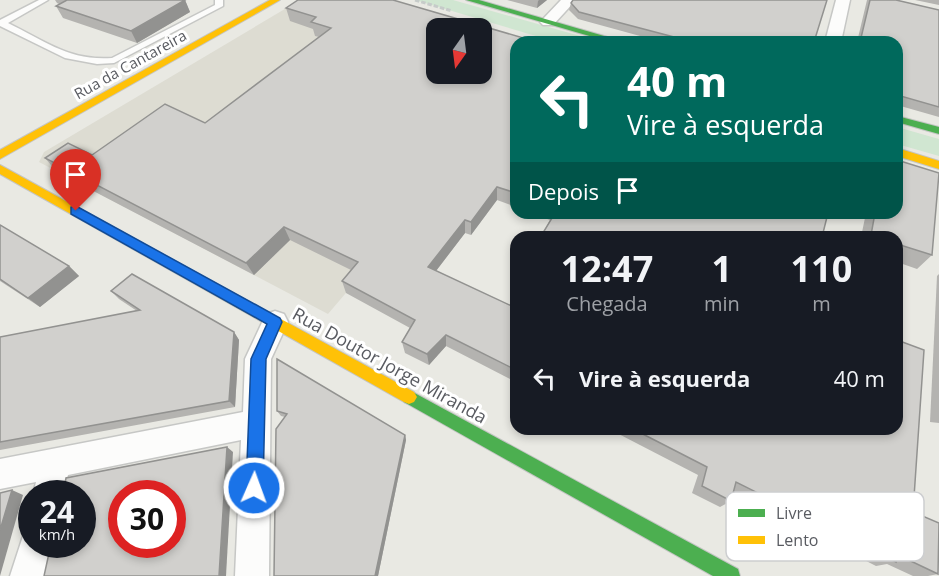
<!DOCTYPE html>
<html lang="pt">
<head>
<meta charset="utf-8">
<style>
  body { margin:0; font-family:"Open Sans",sans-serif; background:#242831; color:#f1f3f6; height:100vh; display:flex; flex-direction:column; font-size:22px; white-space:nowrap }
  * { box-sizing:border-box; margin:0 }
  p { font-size:20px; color:#9ea1a6 }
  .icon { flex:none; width:33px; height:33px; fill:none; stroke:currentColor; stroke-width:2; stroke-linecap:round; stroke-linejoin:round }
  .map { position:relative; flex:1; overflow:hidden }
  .details { position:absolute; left:510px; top:231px; width:393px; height:204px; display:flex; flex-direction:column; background:#171b24; border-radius:18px; box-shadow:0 3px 9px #0003 }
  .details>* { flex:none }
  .top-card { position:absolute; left:510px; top:36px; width:393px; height:183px; border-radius:18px; box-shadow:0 3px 9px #0003; background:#00695c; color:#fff; overflow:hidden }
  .needle { width:39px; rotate:194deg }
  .fabs { position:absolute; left:426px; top:18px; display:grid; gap:12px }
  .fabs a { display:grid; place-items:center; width:66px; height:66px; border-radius:12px; background:#171b24; box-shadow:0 3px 9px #0003; font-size:30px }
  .speed { position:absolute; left:18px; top:480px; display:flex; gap:12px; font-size:30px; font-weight:700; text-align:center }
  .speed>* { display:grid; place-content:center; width:78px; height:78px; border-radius:50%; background:#171b24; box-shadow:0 3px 9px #0003; line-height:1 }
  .speed small { font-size:15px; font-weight:400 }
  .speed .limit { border:9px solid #d22; background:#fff; color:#111 }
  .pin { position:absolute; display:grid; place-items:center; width:51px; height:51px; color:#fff; margin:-62px -26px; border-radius:50% 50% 50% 0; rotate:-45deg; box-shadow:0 0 6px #0007 }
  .pin .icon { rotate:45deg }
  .me { position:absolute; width:66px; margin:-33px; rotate:2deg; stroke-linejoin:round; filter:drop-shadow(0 0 4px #0008) }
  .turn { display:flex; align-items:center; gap:21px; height:126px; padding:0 18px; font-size:27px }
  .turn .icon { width:78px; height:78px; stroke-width:2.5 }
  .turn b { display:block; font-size:42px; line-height:51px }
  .then { display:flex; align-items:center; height:57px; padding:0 18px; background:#0003; gap:12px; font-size:22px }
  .eta { display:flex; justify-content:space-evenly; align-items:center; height:102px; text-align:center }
  .eta b { font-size:36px; font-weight:700; line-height:42px }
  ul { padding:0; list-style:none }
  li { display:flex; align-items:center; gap:18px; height:90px; padding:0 18px }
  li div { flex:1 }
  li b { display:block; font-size:22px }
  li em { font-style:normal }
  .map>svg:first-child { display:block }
  .education { fill:#dddcd2 }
  .green { fill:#d0e6d1 }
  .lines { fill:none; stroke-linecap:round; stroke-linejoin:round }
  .lane-casing { stroke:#c6c7c5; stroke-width:3 }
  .street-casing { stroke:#c6c7c5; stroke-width:3 }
  .fast-casing { stroke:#c4c5c4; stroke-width:2 }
  .slow-casing { stroke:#c4c5c4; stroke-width:2 }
  .path { stroke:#c6cbc9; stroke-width:3; stroke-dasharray:4.5 2; stroke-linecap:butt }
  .lane { fill:#fcfcfb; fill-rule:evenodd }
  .street { fill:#fcfcfb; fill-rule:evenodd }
  .fast { fill:#4caf50; fill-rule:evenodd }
  .slow { fill:#ffc107; fill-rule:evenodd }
  .wall { fill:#b4b3b0 }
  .shaded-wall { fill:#929290 }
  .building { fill:#d1d0cd; stroke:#929290; stroke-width:1.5; fill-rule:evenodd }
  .route { fill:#1a73e8; stroke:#114b97; stroke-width:1.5 }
  .labels { text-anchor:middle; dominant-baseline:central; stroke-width:6; stroke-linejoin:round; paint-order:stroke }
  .far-street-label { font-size:15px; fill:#595b61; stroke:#fff }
  .street-label { font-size:18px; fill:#595b61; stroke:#fff }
  .key { fill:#fff; stroke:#cdced0; stroke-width:1.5 }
  .key-label { font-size:16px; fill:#595b61 }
</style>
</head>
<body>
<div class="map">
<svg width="939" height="576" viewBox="0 0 939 576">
  <rect width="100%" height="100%" fill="#e9e9e3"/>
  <polygon class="education" points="300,0 436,28 436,74 482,74 516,93 328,314 39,162 44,152"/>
  <g class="green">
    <polygon points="415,0 453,0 601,42 556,42"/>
    <polygon points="897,127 939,139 939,156 897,144"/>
  </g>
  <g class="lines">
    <g class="lane-casing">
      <path id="lane" d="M39,0H48L8,23C45,41 69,61 112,58L215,5V0H223V6L114,63L97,64L65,58L0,26V20Z"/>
    </g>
    <g class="street-casing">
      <g id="street">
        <polygon points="561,0 576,0 553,25 543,25 540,22 543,19"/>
        <polygon points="836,0 850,0 841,42 825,42"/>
        <polygon points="275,311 284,314 288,322 271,359 269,576 235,576 241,440 68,475 63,494 33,494 36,482 0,489 0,459 243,412 245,359 266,314"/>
        <polygon points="32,529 32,544 51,544 44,576 10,576 24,533"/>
      </g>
    </g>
    <g class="fast-casing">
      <g id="fast">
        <polygon points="466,0 479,0 625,42 610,42"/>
        <polygon points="897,116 939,127 939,134 897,122"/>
        <polygon points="409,390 738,569 740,576 713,576 404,402 401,397 404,392"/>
      </g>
    </g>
    <g class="slow-casing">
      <g id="slow">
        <polygon points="270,0 280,0 0,159 0,150"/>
        <polygon points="897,148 939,161 939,169 897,156"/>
        <polygon points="0,165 414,392 417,397 414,402 409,404 404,402 0,174"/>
      </g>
    </g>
    <polyline class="path" points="415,0 452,11"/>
    <use href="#lane" class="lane"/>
    <use href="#street" class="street"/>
    <use href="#fast" class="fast"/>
    <use href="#slow" class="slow"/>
  </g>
  <g class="wall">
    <polygon points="55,0 185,0 190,12 137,43 63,18 56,6 59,4 57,3"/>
    <polygon points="507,0 547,0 537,8"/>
    <polygon points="867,0 896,0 939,10 939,117 897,105 897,42 857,42"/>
    <polygon points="915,0 939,0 939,5"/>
    <polygon points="571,3 814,42 662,42 578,19 569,10"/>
    <polygon points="286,8 516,42 516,207 497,200 471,235 465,233 436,271 516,308 516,382 446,346 429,365 405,353 402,342 410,328 346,293 342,281 351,270 290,240 254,275 57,172 45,158 92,155 205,123 319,37 315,36 313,29 290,21"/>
    <polygon points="531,213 828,213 822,237 541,237 550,220"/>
    <polygon points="866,213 897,213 932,255 917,269 897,262 897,237 861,237"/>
    <polygon points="0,225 69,266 79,276 40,307 0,281"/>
    <polygon points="939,274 939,423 930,422 937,276"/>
    <polygon points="111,291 234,332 239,340 235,407 0,450 0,337 137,311 119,299"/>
    <polygon points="277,411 405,435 406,440 378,576 274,576 285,417 281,416"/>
    <polygon points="609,429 897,429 913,512 938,574 928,576 913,576 887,564 876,566 733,493 731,501 720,507 692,493 698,475"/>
  </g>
  <g class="shaded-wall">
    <polygon points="185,0 190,12 137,43 131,31"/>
    <polygon points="539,0 547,0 537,8 538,1"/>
    <polygon points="497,187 497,200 471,235 471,222"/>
    <polygon points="465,220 465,233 429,280 428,267"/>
    <polygon points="284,227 290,240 254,275 246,263"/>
    <polygon points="69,266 79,276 40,307 28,298"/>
    <polygon points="234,332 239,340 235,407 229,401"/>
    <polygon points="446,335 446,346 429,365 427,354"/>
    <polygon points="405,435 406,440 378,576 375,576"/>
    <polygon points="227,447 233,452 226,576 219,576"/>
    <polygon points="12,490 23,495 0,576 0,530"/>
  </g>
  <g class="building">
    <polygon points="67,0 185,0 131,31 56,6"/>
    <path d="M298,0H393L537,42H516V193L497,187L471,222L465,220L428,267L516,308V370L446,335L427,354L402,342L415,320L342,281L358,262L284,227L246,263L45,158L68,143L92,155L165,104L205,123L331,28L311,22L316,17L286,8ZM436,28H482V74H436Z"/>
    <polygon points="573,0 827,0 814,42 693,42 579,12 571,3"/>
    <polygon points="870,0 896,0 939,10 939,107 897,95 897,42 860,42"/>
    <polygon points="897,160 939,173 932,255 897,244 897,237 877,237 871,235 875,213 897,213"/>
    <polygon points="555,213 828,213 822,237 544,237 541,236"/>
    <polygon points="0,225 69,266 28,298 0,279"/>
    <polygon points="132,274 234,332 229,401 0,442 0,337 140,310 111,291"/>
    <polygon points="897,340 924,350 913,512 939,523 938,574 896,554 896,562 736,482 731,501 702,486 707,467 633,429 897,429"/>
    <polygon points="277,359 405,435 375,576 274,576 276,429 287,414 277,411"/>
    <path d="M227,447L219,576H44L51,544H82V494H63L66,478ZM122,494H172V544H122Z"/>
    <polygon points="12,490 0,530 0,493"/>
  </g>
  <polygon class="route" points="76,206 280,318 282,322 266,359 263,488 261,494 254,497 248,494 246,488 251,359 267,324 71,214 71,207"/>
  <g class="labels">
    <g class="far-street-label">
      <text transform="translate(130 64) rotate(-29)">Rua da Cantareira</text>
    </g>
    <g class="street-label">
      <text transform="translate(390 365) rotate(29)">Rua Doutor Jorge Miranda</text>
    </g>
  </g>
  <rect x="726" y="492" width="198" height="69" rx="9" class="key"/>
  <rect x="738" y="509" width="27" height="8" fill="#4caf50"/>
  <rect x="738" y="536" width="27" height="8" fill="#ffc107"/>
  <g class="key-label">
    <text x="776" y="519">Livre</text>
    <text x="776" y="546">Lento</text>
  </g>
</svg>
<div class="fabs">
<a><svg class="needle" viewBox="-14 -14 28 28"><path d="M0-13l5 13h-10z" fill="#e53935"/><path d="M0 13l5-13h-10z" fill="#9ea1a6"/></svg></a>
</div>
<div class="speed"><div>24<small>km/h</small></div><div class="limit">30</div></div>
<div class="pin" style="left:76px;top:211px;background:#d93025"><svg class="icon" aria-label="arrive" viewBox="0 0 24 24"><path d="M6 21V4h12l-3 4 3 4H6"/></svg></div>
<svg class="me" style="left:254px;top:488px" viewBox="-20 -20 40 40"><circle r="17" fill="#1a73e8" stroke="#fff" stroke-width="3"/><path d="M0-11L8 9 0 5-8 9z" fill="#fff"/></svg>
<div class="top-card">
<div class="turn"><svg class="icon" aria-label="left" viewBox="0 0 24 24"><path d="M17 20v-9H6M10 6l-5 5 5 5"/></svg><div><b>40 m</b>Vire à esquerda</div></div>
<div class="then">Depois<svg class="icon" aria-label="arrive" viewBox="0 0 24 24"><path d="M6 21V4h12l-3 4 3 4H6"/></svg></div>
</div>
<section class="details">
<div class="eta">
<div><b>12:47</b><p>Chegada</p></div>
<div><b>1</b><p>min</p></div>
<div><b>110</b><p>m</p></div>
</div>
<ul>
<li><svg class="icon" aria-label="left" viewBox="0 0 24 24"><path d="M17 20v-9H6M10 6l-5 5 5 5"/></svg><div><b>Vire à esquerda</b></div><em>40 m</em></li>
</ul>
</section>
</div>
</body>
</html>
